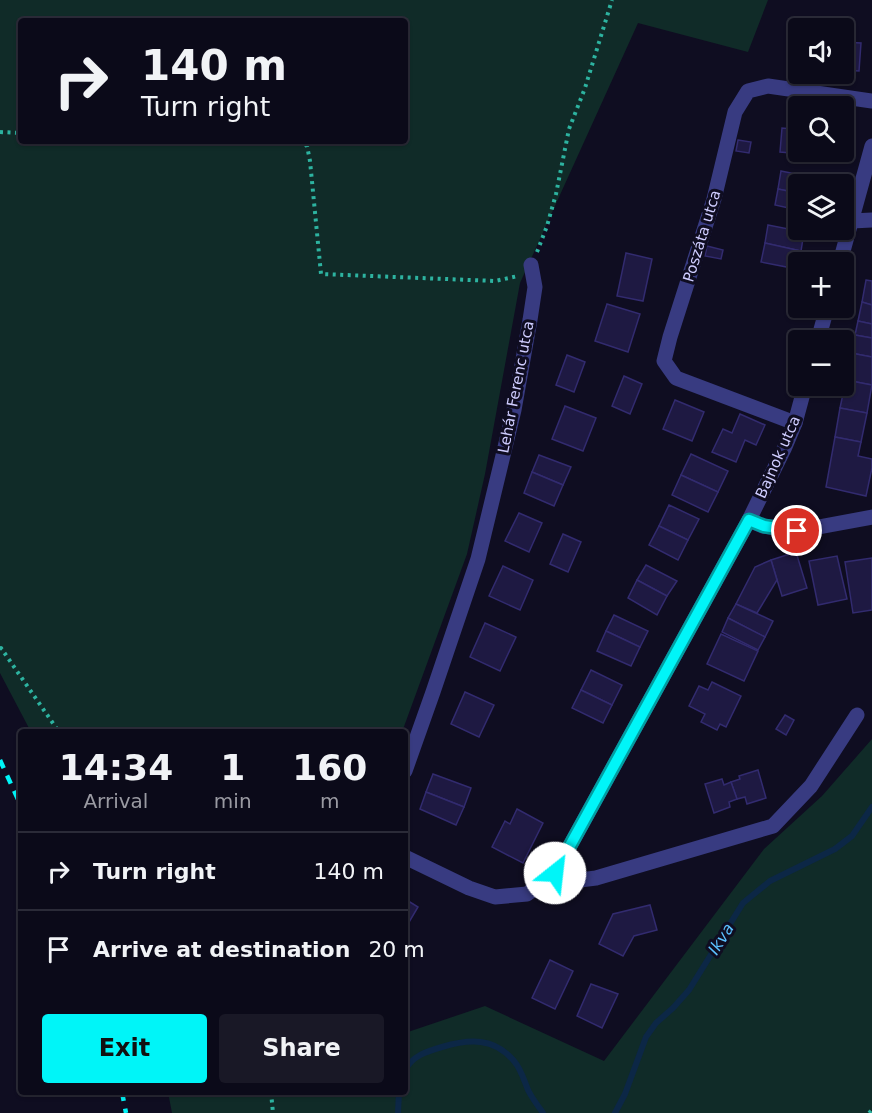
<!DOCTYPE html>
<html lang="en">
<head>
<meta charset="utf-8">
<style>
  body { margin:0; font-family:"DejaVu Sans",sans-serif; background:#191826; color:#f1f3f6; height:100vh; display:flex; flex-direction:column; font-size:22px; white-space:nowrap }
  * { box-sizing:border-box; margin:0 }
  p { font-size:20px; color:#9a9aa2 }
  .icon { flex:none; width:33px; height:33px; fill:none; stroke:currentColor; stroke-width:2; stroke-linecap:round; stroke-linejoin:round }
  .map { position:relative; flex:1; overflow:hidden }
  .panel { position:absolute; left:18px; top:729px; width:390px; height:366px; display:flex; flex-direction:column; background:#0b0a19; border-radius:6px; box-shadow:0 2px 4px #0004,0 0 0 2px #2b2b38 }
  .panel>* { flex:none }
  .guide { position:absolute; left:18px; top:18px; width:390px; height:126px; border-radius:6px; box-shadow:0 2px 4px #0004,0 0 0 2px #2b2b38; background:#0b0a19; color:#f1f3f6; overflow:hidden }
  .controls { position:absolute; left:788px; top:18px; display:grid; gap:12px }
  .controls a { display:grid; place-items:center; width:66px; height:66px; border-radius:6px; background:#0b0a19; box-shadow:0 2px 4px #0004,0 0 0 2px #2b2b38; font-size:30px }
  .pin { position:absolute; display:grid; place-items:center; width:51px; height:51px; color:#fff; margin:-26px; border:3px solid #fff; border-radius:50%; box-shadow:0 2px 6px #0007 }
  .me { position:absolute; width:66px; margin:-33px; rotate:29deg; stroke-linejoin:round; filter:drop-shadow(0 0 4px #0008) }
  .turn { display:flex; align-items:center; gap:21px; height:126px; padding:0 24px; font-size:27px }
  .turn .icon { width:78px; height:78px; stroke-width:2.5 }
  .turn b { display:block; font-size:42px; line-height:51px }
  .eta { display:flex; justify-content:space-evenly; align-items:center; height:102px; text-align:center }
  .eta b { font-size:36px; font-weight:800; line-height:42px }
  .primary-button { display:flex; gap:12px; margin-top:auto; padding:12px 24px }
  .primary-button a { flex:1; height:69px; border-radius:6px; background:#00f5f8; color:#111; font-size:24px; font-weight:800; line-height:69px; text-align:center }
  .primary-button a+a { background:#191826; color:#f1f3f6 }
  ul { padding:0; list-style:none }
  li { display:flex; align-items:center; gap:18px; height:78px; padding:0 24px; border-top:2px solid #2b2b38 }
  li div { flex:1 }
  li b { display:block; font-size:22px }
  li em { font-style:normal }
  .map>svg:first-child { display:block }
  .green { fill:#102b28; fill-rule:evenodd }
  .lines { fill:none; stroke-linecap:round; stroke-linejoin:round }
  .stream { stroke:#0c2746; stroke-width:6 }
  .building { fill:#1e1942; stroke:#322b6f; stroke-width:1.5 }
  .path { stroke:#2db3a0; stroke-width:4; stroke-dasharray:3 4.5; stroke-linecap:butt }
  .minor { stroke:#383b81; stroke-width:15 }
  .rail { stroke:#00f5f8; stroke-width:4.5; stroke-dasharray:9 8; stroke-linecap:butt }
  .route-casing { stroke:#009fa1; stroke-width:15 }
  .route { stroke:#00f5f8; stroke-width:10 }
  .labels { text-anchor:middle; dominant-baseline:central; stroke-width:6; stroke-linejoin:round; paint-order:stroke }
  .street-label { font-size:15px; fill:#cfcdff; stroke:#0f0d21 }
  .water-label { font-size:16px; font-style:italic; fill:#5bc1ff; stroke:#0f0d21 }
</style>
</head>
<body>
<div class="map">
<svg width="872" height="1113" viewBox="0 0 872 1113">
  <rect width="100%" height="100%" fill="#0f0d21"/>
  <g class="green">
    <path d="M0,0H768L748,52L638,23L520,283L485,474L467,554L402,732H31L0,673ZM21,21H405V141H21Z"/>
    <polygon points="872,739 872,1113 172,1113 168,1092 405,1092 405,1033 485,1006 604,1061 764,849 822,796"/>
  </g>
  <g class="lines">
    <g class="stream">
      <path d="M405,1071C411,1056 428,1051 442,1047C469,1039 494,1037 514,1061C521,1069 524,1080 528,1090C532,1098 538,1106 543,1113"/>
      <polyline points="398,1113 399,1092"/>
      <polyline points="615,1113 625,1094 646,1037 656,1023 673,1008 689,990 743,903 770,881 835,849 852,836 872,807"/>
    </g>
  </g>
  <g class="building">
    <polygon points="843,42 861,43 859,71 843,70"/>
    <polygon points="795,110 798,111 798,152 827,152 827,156 780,152 782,128 793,129"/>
    <polygon points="738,140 751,142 749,153 736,151"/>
    <polygon points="781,171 816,178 815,184 798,184 798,193 778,189"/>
    <polygon points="778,189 798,193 798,210 775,205"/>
    <polygon points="768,225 804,232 801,251 765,243"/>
    <polygon points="765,243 801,251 797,269 761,262"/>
    <polygon points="707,246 723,250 721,259 705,256"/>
    <polygon points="626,253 652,259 643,301 617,296"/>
    <polygon points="866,280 872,281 872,305 862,302"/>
    <polygon points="862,302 872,305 872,324 858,321"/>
    <polygon points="607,304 640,314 628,352 595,341"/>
    <polygon points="858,321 872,324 872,338 855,335"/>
    <polygon points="855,335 872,338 872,357 851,353"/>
    <polygon points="851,353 872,357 872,385 846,380"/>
    <polygon points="567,355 585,362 574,392 556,385"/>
    <polygon points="624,376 642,384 630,414 612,406"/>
    <polygon points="846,380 872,385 867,413 840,408"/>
    <polygon points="675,400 704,412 692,441 663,429"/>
    <polygon points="565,406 596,418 583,451 552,439"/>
    <polygon points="840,408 867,413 861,442 835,437"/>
    <polygon points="740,414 765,425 756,445 745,440 736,462 712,452 723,429 732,433"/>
    <polygon points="835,437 861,442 858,456 872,459 872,468 866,496 826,487"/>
    <polygon points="691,454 728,471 718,492 681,475"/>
    <polygon points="539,455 571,467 563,485 532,472"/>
    <polygon points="532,472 563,485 554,506 524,493"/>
    <polygon points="681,475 718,492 708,512 672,495"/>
    <polygon points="669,505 699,519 688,540 659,526"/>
    <polygon points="519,513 542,523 529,552 505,541"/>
    <polygon points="659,526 688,540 678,560 649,545"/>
    <polygon points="563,534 581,542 568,572 550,564"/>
    <polygon points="796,552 807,588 782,596 771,560"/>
    <polygon points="837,556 847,599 818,605 809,561"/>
    <polygon points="872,558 872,610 853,613 845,562"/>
    <polygon points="771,560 777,580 757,613 736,604 755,567"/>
    <polygon points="646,565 677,581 667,596 637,580"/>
    <polygon points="503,566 533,580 520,610 489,596"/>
    <polygon points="637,580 667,596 657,615 628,598"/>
    <polygon points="736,604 773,621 765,637 728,618"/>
    <polygon points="614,615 648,631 640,647 606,631"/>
    <polygon points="728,618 765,637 758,650 722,632"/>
    <polygon points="485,623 516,637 500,671 470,657"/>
    <polygon points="606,631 640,647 631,666 597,651"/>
    <polygon points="721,634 758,651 744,681 707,664"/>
    <polygon points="591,670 622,685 612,705 581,690"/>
    <polygon points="712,682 741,696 726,727 720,724 717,730 701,722 705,714 689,706 699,686 708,690"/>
    <polygon points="581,690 612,705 603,723 572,708"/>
    <polygon points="465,692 494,705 479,737 451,724"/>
    <polygon points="785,715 794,720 786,735 776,729"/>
    <polygon points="758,770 766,798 747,804 745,797 737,799 731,782 740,779 739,776"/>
    <polygon points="433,774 471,788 464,807 426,792"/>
    <polygon points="722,779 724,785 731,782 737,799 729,802 730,807 714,813 705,784"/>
    <polygon points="426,792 464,807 456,825 420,809"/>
    <polygon points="517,809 543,823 523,863 492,847 505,821 510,824"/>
    <polygon points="405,899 418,907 405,929"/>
    <polygon points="650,905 657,930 634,936 623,956 599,944 613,914"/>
    <polygon points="550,960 573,971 555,1009 532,998"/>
    <polygon points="591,984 618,994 602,1028 577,1016"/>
  </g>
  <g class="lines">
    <g class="path">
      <polyline points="0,132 21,133"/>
      <polyline points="299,141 307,146 310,161 321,274 495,281 518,276"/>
      <polyline points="537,252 547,226 556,194 569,129 585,88 612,0"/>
      <polyline points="0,649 1,648 59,732"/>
      <polyline points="271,1092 273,1113"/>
      <polyline points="869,1113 872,1110"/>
    </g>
    <g class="minor">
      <polyline points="852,221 872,220"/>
      <polyline points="840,262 872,146"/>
      <polyline points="818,340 827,308"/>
      <polyline points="805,386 795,423 784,449 749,520 555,873 580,880 596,878 773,826 811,786 857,715"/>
      <polyline points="795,423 676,378 664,361 670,337 714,199 735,112 748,91 768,86 872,101"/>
      <polyline points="749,520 763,526 797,531 872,517"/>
      <polyline points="405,771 433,692 478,559 514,410 530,320 535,287 531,265"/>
      <polyline points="405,857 469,888 495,897 527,894 555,873"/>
    </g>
    <g class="rail">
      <polyline points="0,760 21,806"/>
      <polyline points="122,1092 126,1113"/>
    </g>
  </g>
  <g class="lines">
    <g class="route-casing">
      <polyline id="route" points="555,873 749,520 764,526 797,531"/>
    </g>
    <use href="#route" class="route"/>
  </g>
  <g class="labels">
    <g class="street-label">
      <text transform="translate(702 236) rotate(-73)">Poszáta utca</text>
      <text transform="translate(516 387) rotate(-79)">Lehár Ferenc utca</text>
      <text transform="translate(778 457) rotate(-66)">Bajnok utca</text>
    </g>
    <g class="water-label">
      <text transform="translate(721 939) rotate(-58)">Ikva</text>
    </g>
  </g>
</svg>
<div class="controls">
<a><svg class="icon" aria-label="sound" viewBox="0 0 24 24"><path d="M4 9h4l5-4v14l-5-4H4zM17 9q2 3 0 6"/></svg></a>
<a><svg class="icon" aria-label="search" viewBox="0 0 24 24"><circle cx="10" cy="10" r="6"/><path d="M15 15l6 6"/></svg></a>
<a><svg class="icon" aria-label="layers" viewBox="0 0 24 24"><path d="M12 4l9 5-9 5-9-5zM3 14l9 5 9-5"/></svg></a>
<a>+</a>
<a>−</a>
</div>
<div class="pin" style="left:797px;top:531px;background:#d93025"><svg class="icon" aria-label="arrive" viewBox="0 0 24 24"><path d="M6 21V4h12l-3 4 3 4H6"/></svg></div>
<svg class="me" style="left:555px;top:873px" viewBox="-20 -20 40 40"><circle r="19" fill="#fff"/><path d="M0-13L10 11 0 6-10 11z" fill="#00f5f8"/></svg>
<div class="guide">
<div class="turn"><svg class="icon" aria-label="right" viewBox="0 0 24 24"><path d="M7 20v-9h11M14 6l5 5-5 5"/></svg><div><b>140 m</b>Turn right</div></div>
</div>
<section class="panel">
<div class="eta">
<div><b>14:34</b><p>Arrival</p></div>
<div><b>1</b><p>min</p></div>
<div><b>160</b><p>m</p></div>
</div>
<ul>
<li><svg class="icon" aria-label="right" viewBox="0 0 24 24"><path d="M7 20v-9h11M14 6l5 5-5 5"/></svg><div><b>Turn right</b></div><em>140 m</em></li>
<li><svg class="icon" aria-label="arrive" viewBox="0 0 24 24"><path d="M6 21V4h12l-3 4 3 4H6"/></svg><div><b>Arrive at destination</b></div><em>20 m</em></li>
</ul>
<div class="primary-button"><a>Exit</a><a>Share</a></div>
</section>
</div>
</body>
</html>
